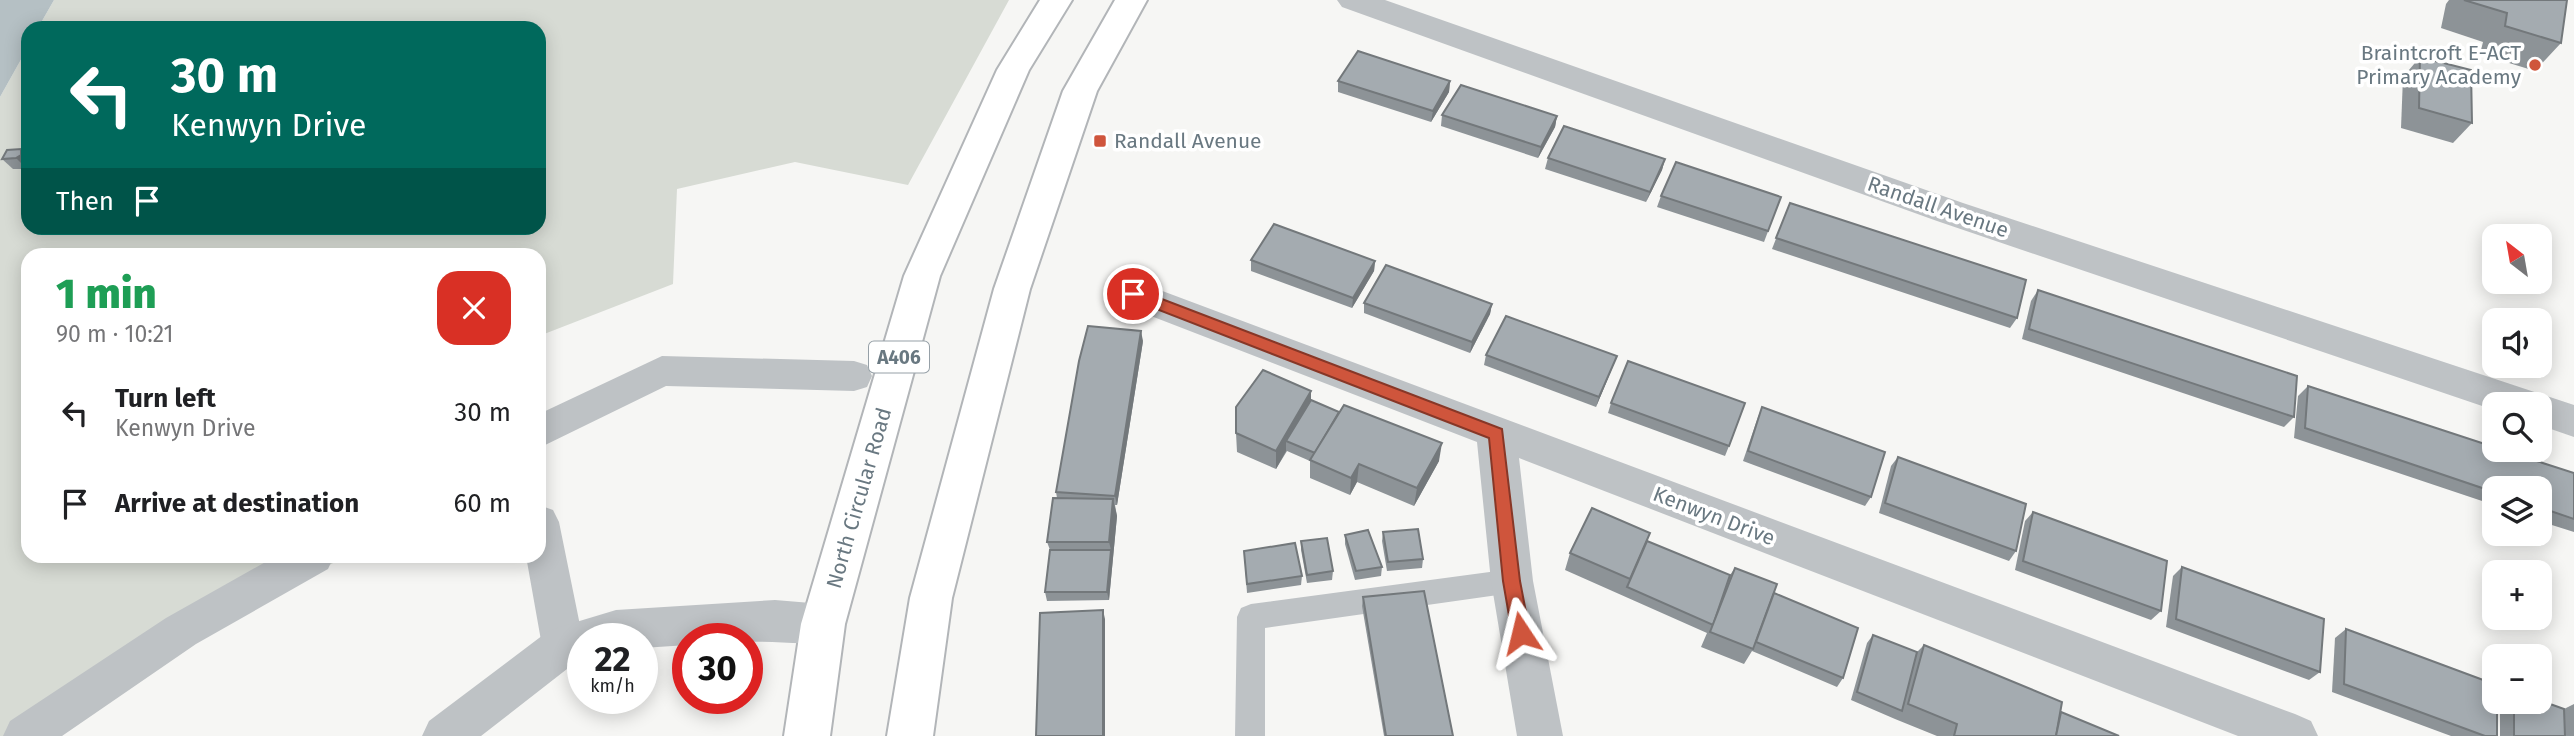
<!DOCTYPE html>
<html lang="en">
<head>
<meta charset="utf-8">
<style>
  body { margin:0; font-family:"Fira Sans",sans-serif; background:#f2f2f2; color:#202124; height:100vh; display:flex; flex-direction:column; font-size:26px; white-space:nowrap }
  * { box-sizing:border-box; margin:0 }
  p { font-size:23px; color:#757577 }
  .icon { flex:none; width:38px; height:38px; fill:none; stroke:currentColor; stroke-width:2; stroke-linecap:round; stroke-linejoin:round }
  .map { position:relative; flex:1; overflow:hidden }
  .panel { position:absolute; left:21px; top:248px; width:525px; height:315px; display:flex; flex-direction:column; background:#fff; border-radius:21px; box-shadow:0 4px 18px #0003 }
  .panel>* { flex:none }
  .top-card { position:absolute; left:21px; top:21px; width:525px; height:214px; border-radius:21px; box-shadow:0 4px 18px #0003; background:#00695c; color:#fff; overflow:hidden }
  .needle { width:46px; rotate:329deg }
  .tools { position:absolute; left:2482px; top:224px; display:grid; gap:14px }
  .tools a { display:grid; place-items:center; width:70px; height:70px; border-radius:14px; background:#fff; box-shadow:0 4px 18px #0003; font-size:35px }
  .speed { position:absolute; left:567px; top:623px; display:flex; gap:14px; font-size:35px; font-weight:700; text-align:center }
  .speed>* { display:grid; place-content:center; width:91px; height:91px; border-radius:50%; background:#fff; box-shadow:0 4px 18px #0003; line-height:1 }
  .speed small { font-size:18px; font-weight:400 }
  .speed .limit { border:10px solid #d22; background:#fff; color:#111 }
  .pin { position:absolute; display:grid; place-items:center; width:60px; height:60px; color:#fff; margin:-30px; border:4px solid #fff; border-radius:50%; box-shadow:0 2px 7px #0007 }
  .me { position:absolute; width:77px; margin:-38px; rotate:350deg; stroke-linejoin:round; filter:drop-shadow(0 0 5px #0008) }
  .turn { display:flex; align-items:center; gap:24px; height:147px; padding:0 35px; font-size:32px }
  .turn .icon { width:91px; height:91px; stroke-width:2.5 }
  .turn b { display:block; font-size:49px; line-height:60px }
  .then { display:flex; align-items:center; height:66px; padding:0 35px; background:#0003; gap:14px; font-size:26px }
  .round { display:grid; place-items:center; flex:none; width:74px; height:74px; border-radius:21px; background:#f2f2f2 }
  .overview { display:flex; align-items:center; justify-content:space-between; height:119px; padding:0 35px }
  h1 { font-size:42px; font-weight:800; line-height:52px; color:#1e9e55 }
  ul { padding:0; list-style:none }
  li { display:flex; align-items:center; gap:21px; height:91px; padding:0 35px }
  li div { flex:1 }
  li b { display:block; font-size:26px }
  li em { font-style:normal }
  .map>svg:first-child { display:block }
  .green { fill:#d7dbd4 }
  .water { fill:#b5c0c4 }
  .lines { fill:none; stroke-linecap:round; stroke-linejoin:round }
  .trunk-casing { stroke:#b2b5b8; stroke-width:4 }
  .service { fill:#bec2c5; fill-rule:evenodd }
  .pedestrian { fill:#bec2c5; fill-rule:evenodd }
  .minor { fill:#bec2c5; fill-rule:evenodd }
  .trunk { fill:#fff; fill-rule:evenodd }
  .wall { fill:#8d9397 }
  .shaded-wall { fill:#73787b }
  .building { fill:#a4abb0; stroke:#73787b; stroke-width:2 }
  .route { fill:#cf553c; stroke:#873727; stroke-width:2 }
  .poi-dot { fill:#cf553c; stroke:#fff; stroke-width:2.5 }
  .labels { text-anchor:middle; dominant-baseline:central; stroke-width:7; stroke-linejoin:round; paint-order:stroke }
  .shield { fill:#fff; stroke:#96a0a7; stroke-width:2 }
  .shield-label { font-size:19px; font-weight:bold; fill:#697881 }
  .poi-label { font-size:21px; fill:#697881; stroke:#fff; text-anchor:end }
  .street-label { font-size:21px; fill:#697881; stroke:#fff }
</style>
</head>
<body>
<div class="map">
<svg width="2574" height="736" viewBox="0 0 2574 736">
  <rect width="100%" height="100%" fill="#f6f6f4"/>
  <polygon class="green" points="54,0 1009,0 908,185 795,162 677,189 673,284 539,336 539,256 28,256 28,556 344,557 216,627 55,736 0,736 0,97 28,47 28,228 539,228 539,28 38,28"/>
  <polygon class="water" points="0,0 54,0 38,28 28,28 28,47 0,97"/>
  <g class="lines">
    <g class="trunk-casing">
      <g id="trunk">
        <polygon points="1040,0 1072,0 1029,70 940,276 845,624 830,736 784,736 801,624 904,276 997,70"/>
        <polygon points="1115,0 1147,0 1097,91 1030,289 952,598 933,736 887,736 910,598 994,289 1063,91"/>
      </g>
    </g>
    <polygon class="service" points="1512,569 1522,572 1526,581 1522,590 1512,593 1265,628 1265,736 1235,736 1237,617 1241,608 1251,604"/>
    <g class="pedestrian">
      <polygon points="662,356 854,361 867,365 872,376 867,387 854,391 666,386 539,448 539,414"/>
      <polygon points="539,505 553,510 559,522 583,640 583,649 578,660 563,665 548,660 542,646 526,556 539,556"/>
      <polygon points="276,556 334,556 328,569 196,644 62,736 3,736 10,721 166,618"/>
    </g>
    <g class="minor">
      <polygon points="1337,0 1385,0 1963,203 2574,405 2574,437 2539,425 2539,404 2494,404 2494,410 1937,221 1342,7"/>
      <polygon points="1133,280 2295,714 2311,721 2318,736 2238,736 1519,458 1533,581 1563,736 1517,736 1491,581 1477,442 1120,304 1114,294 1120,284"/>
      <path d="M775,600L823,604L838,610L845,624L838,638C812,648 777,640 747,642V639H688V645L642,648V639H583V660L576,662L481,736H422L429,721L547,632L563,626L616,610Z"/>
    </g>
    <use href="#trunk" class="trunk"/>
  </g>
  <g class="wall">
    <polygon points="2449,0 2567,0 2561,43 2535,71 2480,54 2483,42 2441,28 2446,4"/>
    <polygon points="2420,57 2472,123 2453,143 2401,128 2403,77"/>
    <polygon points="1338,81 1450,81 1449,92 1431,122 1338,92"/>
    <polygon points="1442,115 1557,116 1555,127 1538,158 1441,126"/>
    <polygon points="21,149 27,169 13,169 2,159"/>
    <polygon points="1548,158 1665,159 1662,170 1646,202 1545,169"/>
    <polygon points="1661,196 1781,197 1764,242 1657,207"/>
    <polygon points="1790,203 2017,318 2010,328 1772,249"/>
    <polygon points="1251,260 1375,261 1374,271 1352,308 1251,271"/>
    <polygon points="2038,290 2294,417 2284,427 2022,339 2031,301"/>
    <polygon points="1364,303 1492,304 1490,314 1470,353 1364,313"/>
    <polygon points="1143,341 1117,505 1115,505 1117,516 1109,600 1047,601 1045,592 1050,550 1047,542 1057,498 1056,492"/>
    <polygon points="1486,355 1617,356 1613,366 1596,407 1484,365"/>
    <polygon points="2308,386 2574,473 2574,532 2539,521 2539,488 2494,488 2494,505 2294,438 2298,396"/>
    <polygon points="1311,400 1439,461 1414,506 1357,482 1350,495 1310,478 1310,461 1287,451 1276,469 1237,452 1236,433"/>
    <polygon points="1611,403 1729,446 1725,456 1608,413"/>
    <polygon points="1762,407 1871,497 1865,506 1743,461 1758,417"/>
    <polygon points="1898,457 2016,551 2009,561 1879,513 1891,466"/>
    <polygon points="2033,512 2161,611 2151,620 2015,570 2025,521"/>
    <polygon points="1383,532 1423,559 1422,568 1387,571 1382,541"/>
    <polygon points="1345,535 1382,567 1381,576 1355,580 1345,544"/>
    <polygon points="1301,541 1333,571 1332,580 1307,583 1301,550"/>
    <polygon points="1647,541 1730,575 1735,568 1774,593 1843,678 1837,687 1752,651 1744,664 1701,647 1707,633 1565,570 1570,553"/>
    <polygon points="1244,551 1302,576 1301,585 1247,593"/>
    <polygon points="2182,567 2320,672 2309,680 2166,627 2173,576"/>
    <polygon points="1363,597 1453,736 1384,736 1362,606"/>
    <polygon points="2346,629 2497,736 2451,736 2332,692 2335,638"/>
    <polygon points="1873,635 1917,652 1924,645 2061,712 2119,736 1937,736 1895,719 1851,700 1867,643"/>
    <polygon points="2500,702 2539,702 2564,709 2574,704 2574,736 2500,736"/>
  </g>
  <g class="shaded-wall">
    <polygon points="1450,81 1449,92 1431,122 1433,111"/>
    <polygon points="1557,116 1555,127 1538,158 1541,147"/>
    <polygon points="21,149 28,155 28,168 27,169 16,158"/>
    <polygon points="1665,159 1662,170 1646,202 1650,192"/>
    <polygon points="1375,261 1374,271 1352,308 1353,298"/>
    <polygon points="1492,304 1490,314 1470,353 1472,342"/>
    <polygon points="1141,331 1143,341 1117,505 1115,496"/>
    <polygon points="1617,356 1613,366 1596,407 1599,397"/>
    <polygon points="1311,391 1311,410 1286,441 1286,451 1276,469 1276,451"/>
    <polygon points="1442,443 1439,461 1414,506 1417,488"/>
    <polygon points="1359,464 1357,482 1350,495 1351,478"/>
    <polygon points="1113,499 1117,516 1109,600 1107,592 1111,550 1109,542"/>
    <polygon points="1103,610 1105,619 1105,736 1103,736"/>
  </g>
  <g class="building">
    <polygon points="2464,0 2567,0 2561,43 2505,26 2507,13"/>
    <polygon points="1358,51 1450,81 1433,111 1338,81"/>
    <polygon points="2420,57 2471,70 2472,123 2419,108"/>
    <polygon points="1461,85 1557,116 1541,147 1442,115"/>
    <polygon points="1564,126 1665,159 1650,192 1548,158"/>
    <polygon points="21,149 21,155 16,158 2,159 7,150"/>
    <polygon points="1676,162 1781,197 1768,231 1661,196"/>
    <polygon points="1790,203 2026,280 2017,318 1776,238"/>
    <polygon points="1274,224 1375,261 1353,298 1251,260"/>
    <polygon points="1386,265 1492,304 1472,342 1364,303"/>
    <polygon points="2038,290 2297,376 2294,417 2029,329"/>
    <polygon points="1506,316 1617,356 1599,397 1486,355"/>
    <polygon points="1088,326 1141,331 1115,496 1056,492 1079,361"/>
    <polygon points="1628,361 1745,403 1729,446 1611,403"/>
    <polygon points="1263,370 1311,391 1276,451 1236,433 1236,407"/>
    <polygon points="2308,386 2494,447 2494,450 2502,450 2574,473 2574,519 2539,507 2539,488 2494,488 2494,492 2305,428"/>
    <polygon points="1311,400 1339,412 1315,453 1286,441"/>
    <polygon points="1344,405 1442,443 1417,488 1359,464 1351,478 1310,460"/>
    <polygon points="1762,407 1885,452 1871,497 1748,451"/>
    <polygon points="1898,457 2026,504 2016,551 1885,503"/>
    <polygon points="1053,498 1113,499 1109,542 1047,542"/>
    <polygon points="1592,508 1650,533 1630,579 1570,553"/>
    <polygon points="2033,512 2167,561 2161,611 2023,561"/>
    <polygon points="1418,529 1423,559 1388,562 1383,532"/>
    <polygon points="1368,530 1382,567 1356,571 1345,535"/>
    <polygon points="1327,538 1333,571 1307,575 1301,541"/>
    <polygon points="1647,541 1730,575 1713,625 1627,587"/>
    <polygon points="1295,543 1302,576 1247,584 1244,551"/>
    <polygon points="1050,550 1111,550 1107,592 1045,592"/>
    <polygon points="2182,567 2324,619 2320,672 2176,619"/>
    <polygon points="1735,568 1777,584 1753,649 1710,632"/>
    <polygon points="1424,591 1453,736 1386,736 1363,597"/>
    <polygon points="1774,593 1858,628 1843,678 1756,642"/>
    <polygon points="1103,610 1103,736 1036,736 1040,613"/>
    <polygon points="2346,629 2494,684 2494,702 2497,702 2497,736 2485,736 2344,684"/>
    <polygon points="1873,635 1917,652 1902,711 1857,692"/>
    <polygon points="1924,645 2062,702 2056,736 1954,736 1957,724 1908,704"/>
    <polygon points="2539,700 2564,709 2565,736 2514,736 2514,702 2539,702"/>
    <polygon points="2061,712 2119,736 2056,736"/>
  </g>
  <polygon class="route" points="1133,288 1502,429 1520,581 1530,633 1527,639 1521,641 1515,639 1512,633 1503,581 1489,438 1128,298 1125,294"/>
  <g class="poi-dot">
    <circle cx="2535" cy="65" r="7"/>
    <rect x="1093" y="134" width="14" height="14" rx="3.5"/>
  </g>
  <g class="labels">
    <rect class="shield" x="869" y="341.5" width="60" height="31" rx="5"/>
    <g class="shield-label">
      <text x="899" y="357">A406</text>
    </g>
    <g class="poi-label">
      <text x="2521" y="53">Braintcroft E-ACT<tspan x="2521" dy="24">Primary Academy</tspan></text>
      <text x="1114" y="141" text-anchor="start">Randall Avenue</text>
    </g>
    <g class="street-label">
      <text transform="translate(1938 207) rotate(19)">Randall Avenue</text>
      <text transform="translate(859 498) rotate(-74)">North Circular Road</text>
      <text transform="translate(1714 516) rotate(21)">Kenwyn Drive</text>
    </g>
  </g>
</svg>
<div class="tools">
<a><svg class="needle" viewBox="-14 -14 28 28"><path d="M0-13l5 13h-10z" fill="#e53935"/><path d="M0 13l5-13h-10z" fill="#757577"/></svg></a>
<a><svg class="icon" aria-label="sound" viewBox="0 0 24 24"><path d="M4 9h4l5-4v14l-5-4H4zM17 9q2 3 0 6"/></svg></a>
<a><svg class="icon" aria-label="search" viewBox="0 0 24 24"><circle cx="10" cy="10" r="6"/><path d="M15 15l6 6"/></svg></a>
<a><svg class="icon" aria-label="layers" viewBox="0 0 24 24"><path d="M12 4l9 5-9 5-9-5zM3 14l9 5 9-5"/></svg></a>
<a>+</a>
<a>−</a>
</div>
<div class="speed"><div>22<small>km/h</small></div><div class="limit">30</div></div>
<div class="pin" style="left:1133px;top:294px;background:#d93025"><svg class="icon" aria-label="arrive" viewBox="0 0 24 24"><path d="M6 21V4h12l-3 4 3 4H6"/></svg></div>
<svg class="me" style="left:1521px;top:633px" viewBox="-20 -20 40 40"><path d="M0-17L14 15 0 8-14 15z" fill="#cf553c" stroke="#fff" stroke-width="4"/></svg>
<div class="top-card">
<div class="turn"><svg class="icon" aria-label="left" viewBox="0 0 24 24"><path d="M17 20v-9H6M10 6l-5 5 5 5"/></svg><div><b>30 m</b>Kenwyn Drive</div></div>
<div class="then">Then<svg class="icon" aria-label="arrive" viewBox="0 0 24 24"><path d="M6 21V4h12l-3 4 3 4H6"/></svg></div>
</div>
<section class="panel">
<div class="overview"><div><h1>1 min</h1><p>90 m · 10:21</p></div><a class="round" style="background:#d93025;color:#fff"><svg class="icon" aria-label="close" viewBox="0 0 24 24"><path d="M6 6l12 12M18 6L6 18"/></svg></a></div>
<ul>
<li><svg class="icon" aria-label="left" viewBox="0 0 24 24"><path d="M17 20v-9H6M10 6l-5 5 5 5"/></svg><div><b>Turn left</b><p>Kenwyn Drive</p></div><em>30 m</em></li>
<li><svg class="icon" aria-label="arrive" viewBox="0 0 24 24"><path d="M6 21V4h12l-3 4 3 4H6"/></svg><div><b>Arrive at destination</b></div><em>60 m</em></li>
</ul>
</section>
</div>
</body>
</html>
